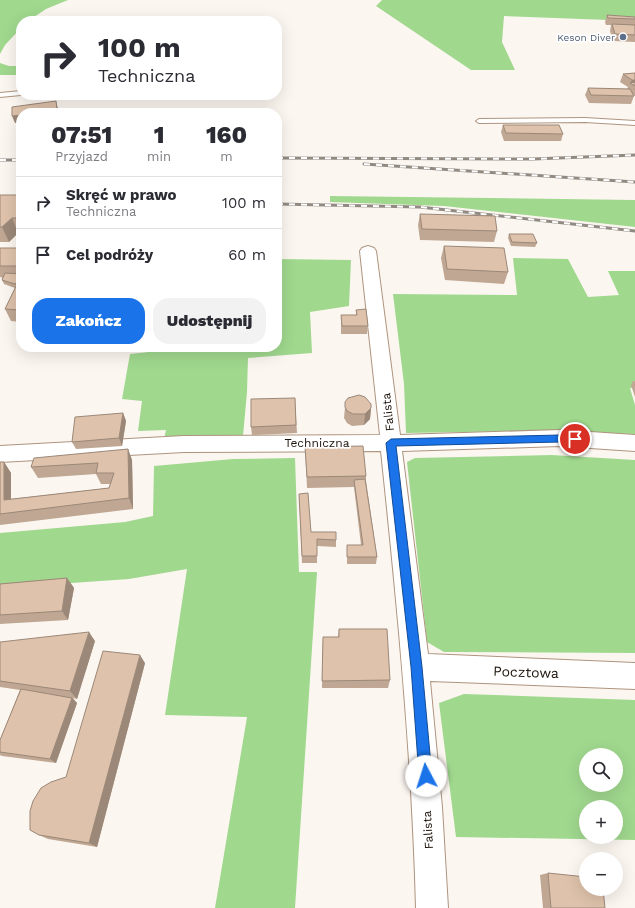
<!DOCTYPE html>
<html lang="pl">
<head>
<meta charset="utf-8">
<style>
  body { margin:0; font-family:"Work Sans",sans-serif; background:#f2f2f3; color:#2b2b33; height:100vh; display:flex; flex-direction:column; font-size:15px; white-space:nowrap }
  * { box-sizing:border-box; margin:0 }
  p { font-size:13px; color:#7c7c81 }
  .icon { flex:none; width:22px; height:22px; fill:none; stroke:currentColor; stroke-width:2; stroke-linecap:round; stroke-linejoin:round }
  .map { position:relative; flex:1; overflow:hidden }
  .details { position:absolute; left:16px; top:108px; width:266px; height:244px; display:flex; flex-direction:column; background:#fff; border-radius:16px; box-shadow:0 4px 16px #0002 }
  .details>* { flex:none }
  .hud { position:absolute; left:16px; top:16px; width:266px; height:84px; border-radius:16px; box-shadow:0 4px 16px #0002; background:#fff; color:#2b2b33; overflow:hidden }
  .buttons { position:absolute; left:579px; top:748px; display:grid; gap:8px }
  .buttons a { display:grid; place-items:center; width:44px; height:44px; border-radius:50%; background:#fff; box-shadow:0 4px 16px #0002; font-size:20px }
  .pin { position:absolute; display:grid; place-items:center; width:34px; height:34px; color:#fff; margin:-17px; border:2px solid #fff; border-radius:50%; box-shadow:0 1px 4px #0007 }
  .me { position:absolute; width:44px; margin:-22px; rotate:355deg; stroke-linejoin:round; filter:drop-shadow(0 0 3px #0008) }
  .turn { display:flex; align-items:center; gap:14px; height:84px; padding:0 16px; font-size:18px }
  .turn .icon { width:52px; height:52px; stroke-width:2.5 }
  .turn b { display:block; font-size:28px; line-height:34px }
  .eta { display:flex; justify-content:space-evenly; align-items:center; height:68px; text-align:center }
  .eta b { font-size:24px; font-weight:800; line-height:28px }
  .action { display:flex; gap:8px; margin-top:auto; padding:8px 16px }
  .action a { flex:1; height:46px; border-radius:16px; background:#1a73e8; color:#fff; font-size:16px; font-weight:800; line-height:46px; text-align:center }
  .action a+a { background:#f2f2f3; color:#2b2b33 }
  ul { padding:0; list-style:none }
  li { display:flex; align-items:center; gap:12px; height:52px; padding:0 16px; border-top:1px solid #e1e1e2 }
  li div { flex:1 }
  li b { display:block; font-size:15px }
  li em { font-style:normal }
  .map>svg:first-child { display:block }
  .green { fill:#a0d88e; fill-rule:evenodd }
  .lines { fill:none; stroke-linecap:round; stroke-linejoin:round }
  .service-casing { stroke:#ae947e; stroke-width:2 }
  .minor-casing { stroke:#ae947e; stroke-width:2 }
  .service { fill:#fff; fill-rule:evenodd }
  .minor { fill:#fff; fill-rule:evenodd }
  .rail-casing { stroke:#918a83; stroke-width:3 }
  .rail { stroke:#fff; stroke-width:2; stroke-dasharray:6; stroke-linecap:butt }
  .wall { fill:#bfa793 }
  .shaded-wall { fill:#9b8878 }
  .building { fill:#dec2ab; stroke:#9b8878 }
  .route { fill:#1a73e8; stroke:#114b97 }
  .service-dot { fill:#5c6f8a; stroke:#fff; stroke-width:1.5 }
  .labels { text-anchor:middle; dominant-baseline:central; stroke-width:3.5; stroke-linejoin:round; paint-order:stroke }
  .far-service-label { font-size:10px; fill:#4e5e75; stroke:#fff; text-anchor:end }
  .street-label { font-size:12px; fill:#1a1108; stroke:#fff }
  .near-street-label { font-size:14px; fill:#1a1108; stroke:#fff }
</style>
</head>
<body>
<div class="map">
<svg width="635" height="908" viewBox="0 0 635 908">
  <rect width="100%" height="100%" fill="#fcf6f1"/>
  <g class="green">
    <polygon points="0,0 68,0 46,9 28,21 21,21 21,28 5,45 0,54"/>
    <polygon points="382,0 635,0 635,21 504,16 502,42 515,70 471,70 376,6"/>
    <polygon points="0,63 9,66 21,66 21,75 0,75"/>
    <polygon points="330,196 635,200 635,227 444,206 330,202"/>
    <polygon points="513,258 568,259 588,297 619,295 608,271 635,271 635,388 630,388 635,405 635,434 526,431 406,433 404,384 393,294 517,295"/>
    <polygon points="277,259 351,260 349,306 310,312 312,353 248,358 247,392 243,436 164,439 166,430 138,431 142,401 122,399 130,354 149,352 151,347 277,347"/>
    <polygon points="552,455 635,460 635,653 444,652 427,642 407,462 415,458"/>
    <polygon points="295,458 299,572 317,572 295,908 215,908 247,717 165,715 187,569 129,579 0,588 0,533 125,522 153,516 154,466 233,459"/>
    <path d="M464,694L635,700V840L456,837L439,703ZM586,755H616V785H586ZM586,807H616V837H586Z"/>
  </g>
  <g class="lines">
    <g class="service-casing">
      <g id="service">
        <polygon points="21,91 21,95 0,97 0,93"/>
        <polygon points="585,118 635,121 635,125 585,122 479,123 476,121 479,119"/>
      </g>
    </g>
    <g class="minor-casing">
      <path id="minor" d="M368,246L374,248L376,251L400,435L560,430L635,435V451L560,446L402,451L428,654L635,663V689L430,681L442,807L448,908H416C412,755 397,603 381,451L184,452L0,462V446L184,436L380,435L360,251L362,248Z"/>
    </g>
    <use href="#service" class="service"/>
    <use href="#minor" class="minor"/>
    <g class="rail-casing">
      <g id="rail">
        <polyline points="277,158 533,159 635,155"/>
        <polyline points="0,160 21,160"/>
        <polyline points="364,164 635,182"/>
        <polyline points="277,204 420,207 635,231"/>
      </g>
    </g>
    <use href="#rail" class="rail"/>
  </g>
  <g class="wall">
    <polygon points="607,15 635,17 635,42 613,41 610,31 611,25 606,25 605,22"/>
    <polygon points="635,73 635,96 632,94 634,96 631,104 589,103 585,95 588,88 627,89 628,87 620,82 623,74"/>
    <polygon points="503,125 563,134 561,141 504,141 501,132"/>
    <polygon points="0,195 21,195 21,233 18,233 9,242 0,242"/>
    <polygon points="420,214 497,231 494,242 420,240 418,225"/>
    <polygon points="509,234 537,243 535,247 511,246 508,238"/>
    <polygon points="444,246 508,272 504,284 445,280 441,258"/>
    <polygon points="0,248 21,248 21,322 11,321 5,309 15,288 4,284 2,280 3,278 0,277"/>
    <polygon points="356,310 368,326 367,334 341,334 341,315 356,315"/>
    <polygon points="633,381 635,381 635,397 631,385"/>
    <polygon points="295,398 297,433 252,435 251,427"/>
    <polygon points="345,407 371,408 370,419 364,425 352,426 347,423 344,418"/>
    <polygon points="123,413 126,421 122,446 76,449 72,442"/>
    <polygon points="305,447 366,476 366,481 377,557 376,564 347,564 347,545 361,545 354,487 307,488"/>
    <polygon points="128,449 132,460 133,509 0,525 0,462 4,462 11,473 11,499 109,488 111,484 101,484 96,474 38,478 31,467"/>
    <polygon points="299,494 311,532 336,540 336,547 317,546 317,563 302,563"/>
    <polygon points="67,578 74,588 68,620 0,624 0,584"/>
    <polygon points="339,629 390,680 388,688 322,688 323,637 338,637"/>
    <polygon points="95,641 77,699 73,698 77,703 56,763 2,756 0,755 0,740 20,690 0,687 0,642"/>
    <polygon points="145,663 97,847 48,839 39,835 66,777"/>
    <polygon points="548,873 605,908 543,908 540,875"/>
  </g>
  <g class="shaded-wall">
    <polygon points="632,80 635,80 635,86 630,83"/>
    <polygon points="56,101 59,113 33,113"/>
    <polygon points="21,115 21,123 15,123 12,116"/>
    <polygon points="12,218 18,233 9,242 2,227"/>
    <polygon points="371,408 370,419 364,425 365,414"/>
    <polygon points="123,413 126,421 122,446 119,438"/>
    <polygon points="128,449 132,460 133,509 129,498"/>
    <polygon points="4,462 11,473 11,510 4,500"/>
    <polygon points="67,578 74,588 68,620 62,611"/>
    <polygon points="89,632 95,641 77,699 70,691"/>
    <polygon points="140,655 145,663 97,847 89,843"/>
    <polygon points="72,698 77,703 56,763 50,759"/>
  </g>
  <g class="building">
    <polygon points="607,15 635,17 635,19 608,18"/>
    <polygon points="612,24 635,25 635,35 615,34"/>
    <polygon points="635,73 635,80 632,80 623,74"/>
    <polygon points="635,82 635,86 630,83"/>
    <polygon points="588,88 630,89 634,96 591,95"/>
    <polygon points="56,101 57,110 33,113 21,113 21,115 12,116 12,107"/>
    <polygon points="503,125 559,125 563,134 506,133"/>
    <polygon points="0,195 21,195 21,218 12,218 2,227 0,227"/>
    <polygon points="420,214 495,216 497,231 422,229"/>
    <polygon points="509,234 533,234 537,243 512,242"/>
    <polygon points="444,246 504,248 508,272 447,269"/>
    <rect x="0" y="248" width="21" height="18"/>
    <polygon points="5,273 21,274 21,276 18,282 15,284 2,280"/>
    <polygon points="21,276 21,310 5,309"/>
    <polygon points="366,309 368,326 342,326 341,315 357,315 356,310"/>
    <polygon points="359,395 365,397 371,404 371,408 365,414 353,414 347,411 345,407 345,402 348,398"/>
    <polygon points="295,398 296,425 251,427 251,399"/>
    <polygon points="123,413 119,438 72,442 75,417"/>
    <polygon points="363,446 366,476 307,477 305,447"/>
    <polygon points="128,449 129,498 0,514 0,462 4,462 4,500 109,488 114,473 96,473 98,463 31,467 34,458"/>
    <polygon points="365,479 377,557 347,557 347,545 363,545 354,480"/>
    <polygon points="308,493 311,532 336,532 336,540 317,539 317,556 302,556 299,494"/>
    <polygon points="67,578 62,611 0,615 0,584"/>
    <polygon points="339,629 387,629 390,680 322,681 323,637 339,637"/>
    <polygon points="89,632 70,691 0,681 0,642"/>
    <polygon points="103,651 140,655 89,843 39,835 30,830 30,811 33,801 41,788 51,782 66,777"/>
    <polygon points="21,689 72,698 50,759 0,752 0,740"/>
    <polygon points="548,873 586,877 586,889 603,889 605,908 551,908"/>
  </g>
  <polygon class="route" points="560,435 575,436 579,439 575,443 560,442 396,446 422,667 432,776 430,780 426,782 421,780 419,776 411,667 386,443 391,439"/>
  <circle class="service-dot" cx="623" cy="37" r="4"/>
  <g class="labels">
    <g class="far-service-label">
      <text x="615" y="37">Keson Diver</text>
    </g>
    <g class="street-label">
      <text transform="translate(388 412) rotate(-96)">Falista</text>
      <text x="317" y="443">Techniczna</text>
      <text transform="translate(428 830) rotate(-93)">Falista</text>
    </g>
    <g class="near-street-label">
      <text transform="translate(526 672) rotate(2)">Pocztowa</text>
    </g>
  </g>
</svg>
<div class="buttons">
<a><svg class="icon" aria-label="search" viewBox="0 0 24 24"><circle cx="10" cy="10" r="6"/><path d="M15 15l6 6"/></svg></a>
<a>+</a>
<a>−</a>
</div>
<div class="pin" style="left:575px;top:439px;background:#d93025"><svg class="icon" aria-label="arrive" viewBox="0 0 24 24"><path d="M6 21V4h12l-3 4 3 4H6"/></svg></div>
<svg class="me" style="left:426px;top:776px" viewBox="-20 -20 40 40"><circle r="19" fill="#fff"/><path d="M0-13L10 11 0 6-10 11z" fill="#1a73e8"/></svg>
<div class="hud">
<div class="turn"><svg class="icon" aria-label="right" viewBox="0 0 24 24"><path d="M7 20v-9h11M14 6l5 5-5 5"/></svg><div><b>100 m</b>Techniczna</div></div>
</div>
<section class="details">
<div class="eta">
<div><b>07:51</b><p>Przyjazd</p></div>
<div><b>1</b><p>min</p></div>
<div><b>160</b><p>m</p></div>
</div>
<ul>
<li><svg class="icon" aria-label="right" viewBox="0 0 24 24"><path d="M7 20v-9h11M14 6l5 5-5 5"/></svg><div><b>Skręć w prawo</b><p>Techniczna</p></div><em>100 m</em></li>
<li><svg class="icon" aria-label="arrive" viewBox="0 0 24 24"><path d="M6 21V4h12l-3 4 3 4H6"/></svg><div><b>Cel podróży</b></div><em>60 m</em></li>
</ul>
<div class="action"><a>Zakończ</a><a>Udostępnij</a></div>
</section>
</div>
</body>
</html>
